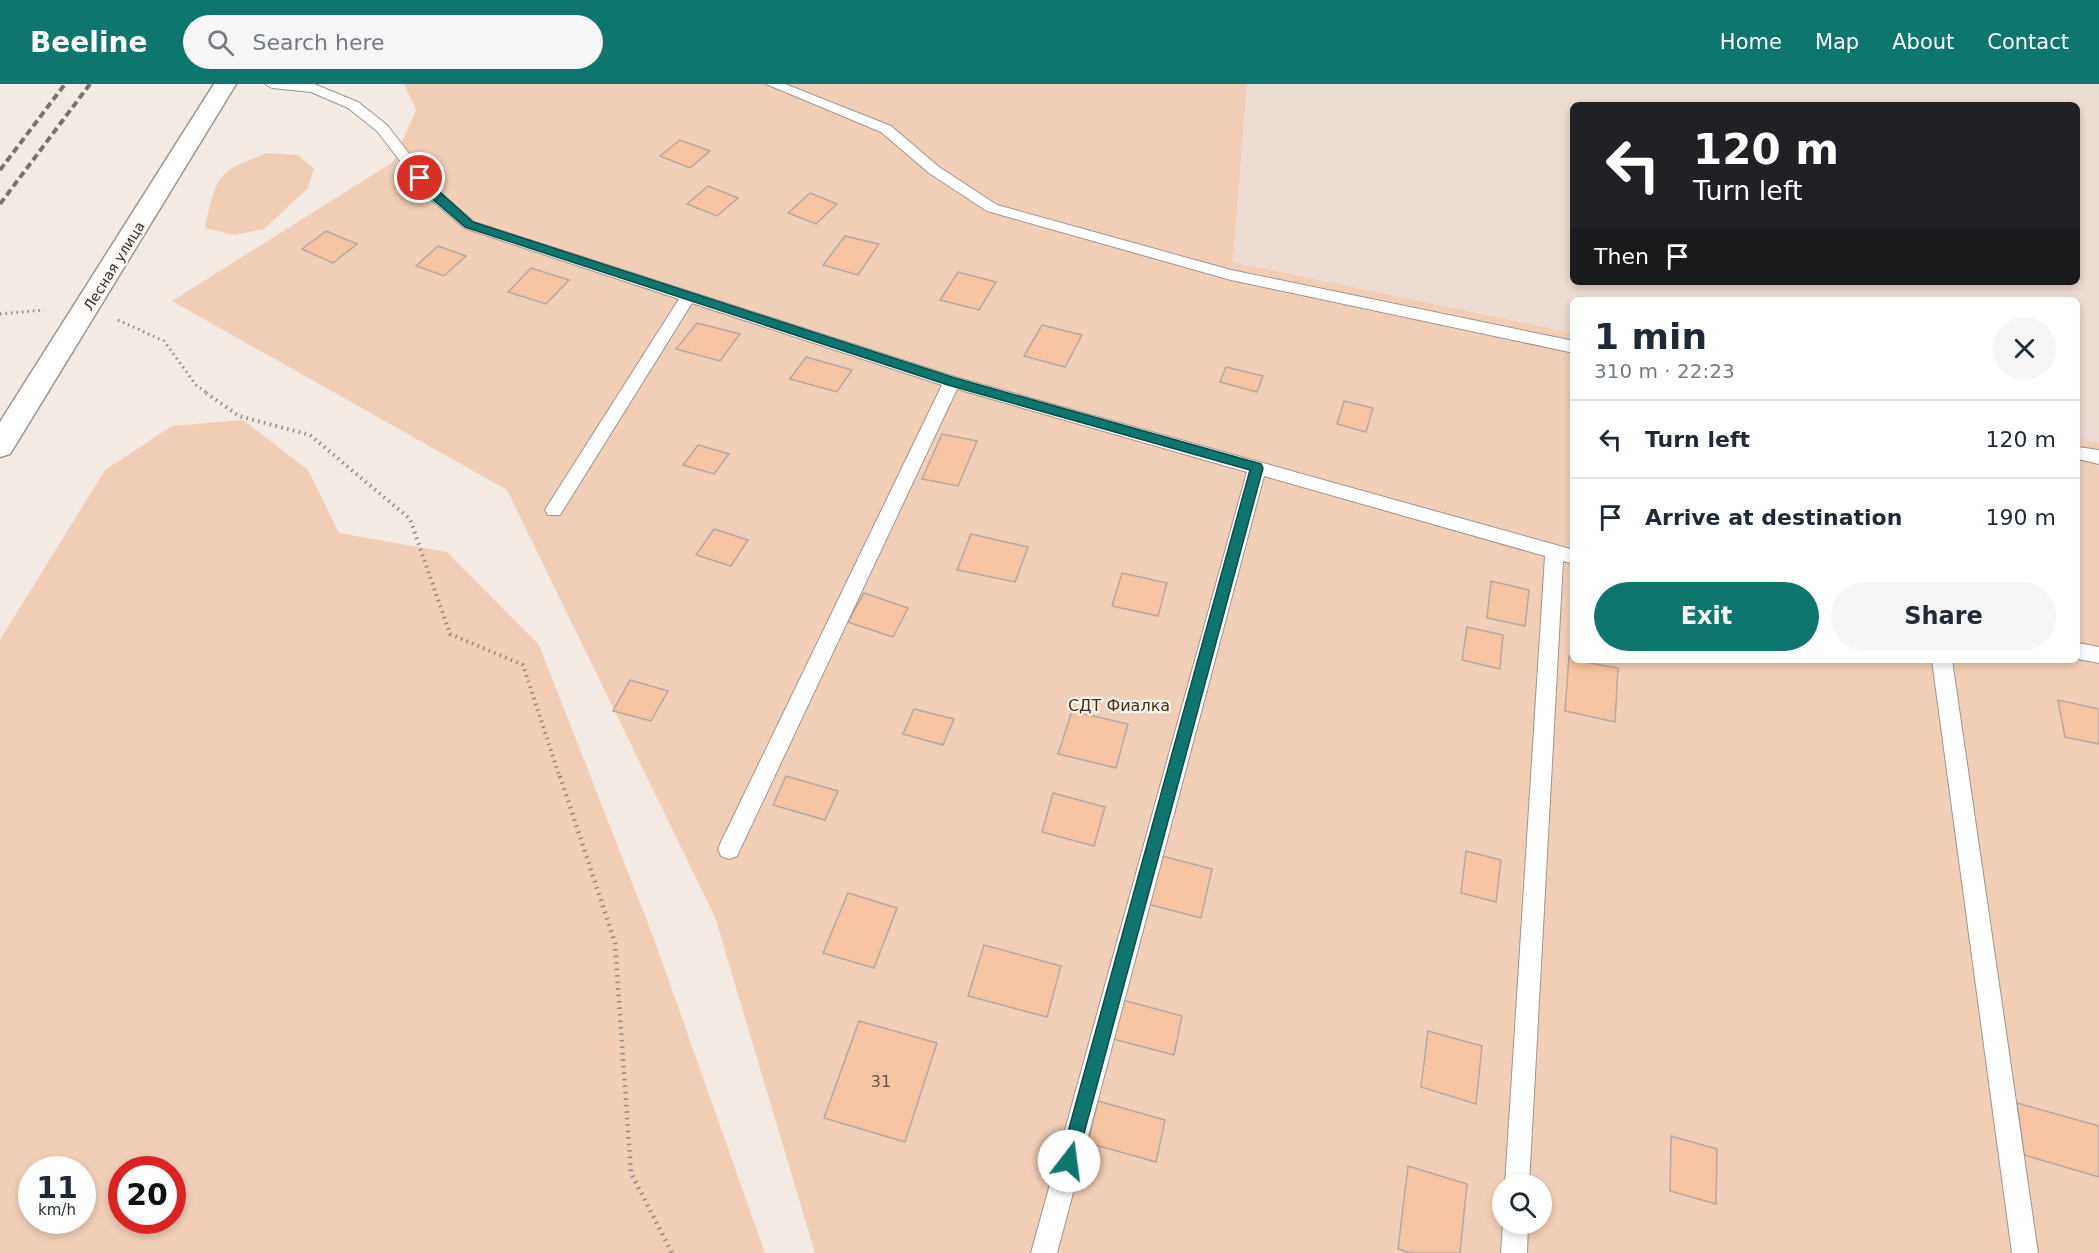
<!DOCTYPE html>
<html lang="en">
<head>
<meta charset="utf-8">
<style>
  body { margin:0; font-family:"DejaVu Sans",sans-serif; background:#f6f6f7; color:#1f2937; height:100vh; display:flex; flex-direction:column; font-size:22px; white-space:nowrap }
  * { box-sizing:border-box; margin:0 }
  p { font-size:20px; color:#747a83 }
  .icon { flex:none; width:33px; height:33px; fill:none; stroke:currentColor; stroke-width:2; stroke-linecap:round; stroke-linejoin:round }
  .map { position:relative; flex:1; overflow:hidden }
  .sheet { position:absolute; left:1570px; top:213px; width:510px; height:366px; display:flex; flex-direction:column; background:#fff; border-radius:9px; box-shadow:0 3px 9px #0003 }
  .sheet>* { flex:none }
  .hud { position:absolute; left:1570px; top:18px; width:510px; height:183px; border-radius:9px; box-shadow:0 3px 9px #0003; background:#202124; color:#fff; overflow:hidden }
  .buttons { position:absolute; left:1492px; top:1090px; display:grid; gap:12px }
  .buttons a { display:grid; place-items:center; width:60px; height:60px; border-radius:50%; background:#fff; box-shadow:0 3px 9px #0003; font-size:30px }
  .speed { position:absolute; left:18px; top:1072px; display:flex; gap:12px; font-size:30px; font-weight:700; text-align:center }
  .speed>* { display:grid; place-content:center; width:78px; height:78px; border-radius:50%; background:#fff; box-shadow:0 3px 9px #0003; line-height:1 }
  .speed small { font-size:15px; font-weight:400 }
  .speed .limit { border:9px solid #d22; background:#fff; color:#111 }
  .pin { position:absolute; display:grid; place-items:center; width:51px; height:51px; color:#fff; margin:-26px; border:3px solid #fff; border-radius:50%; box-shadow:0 2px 6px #0007 }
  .me { position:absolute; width:66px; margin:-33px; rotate:15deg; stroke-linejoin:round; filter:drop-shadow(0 0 4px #0008) }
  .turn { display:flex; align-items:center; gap:21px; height:126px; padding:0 24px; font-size:27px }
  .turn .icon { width:78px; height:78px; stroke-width:2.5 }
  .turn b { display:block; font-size:42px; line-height:51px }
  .then { display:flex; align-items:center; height:57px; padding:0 24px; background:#0003; gap:12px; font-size:22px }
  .round { display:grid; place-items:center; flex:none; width:63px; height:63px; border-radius:32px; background:#f6f6f7 }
  .headline { display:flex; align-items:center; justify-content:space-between; height:102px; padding:0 24px }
  h1 { font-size:36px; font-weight:700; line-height:45px }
  .primary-button { display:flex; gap:12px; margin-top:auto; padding:12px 24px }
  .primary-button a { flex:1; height:69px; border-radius:36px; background:#0f766e; color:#fff; font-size:24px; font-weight:700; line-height:69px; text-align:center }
  .primary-button a+a { background:#f6f6f7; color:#1f2937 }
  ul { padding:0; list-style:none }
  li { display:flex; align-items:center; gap:18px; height:78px; padding:0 24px; border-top:2px solid #e0e1e3 }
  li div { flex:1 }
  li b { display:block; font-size:22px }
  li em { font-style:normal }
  header { display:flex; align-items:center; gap:36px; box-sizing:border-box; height:84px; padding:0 30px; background:#0f766e; color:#fff }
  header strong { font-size:28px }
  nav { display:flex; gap:33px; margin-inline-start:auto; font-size:21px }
  .search { width:420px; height:54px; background:#f6f6f7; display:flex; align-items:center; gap:15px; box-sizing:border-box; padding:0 21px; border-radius:33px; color:#747a83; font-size:22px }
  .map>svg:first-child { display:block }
  .built { fill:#ecdcd2; fill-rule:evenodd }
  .green { fill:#f1cfb7; fill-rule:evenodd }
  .building { fill:#f6c4a1; stroke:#b2a9a4; stroke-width:1.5 }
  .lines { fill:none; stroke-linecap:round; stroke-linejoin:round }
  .service-casing { stroke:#9d958f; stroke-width:2 }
  .tertiary-casing { stroke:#9d958f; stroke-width:3 }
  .path-far2 { stroke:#918a86; stroke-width:3; stroke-dasharray:1.5 4; stroke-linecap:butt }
  .path-far1 { stroke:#918a86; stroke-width:4; stroke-dasharray:1.5 4.5; stroke-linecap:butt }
  .path { stroke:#918a86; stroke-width:4.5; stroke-dasharray:1.5 5; stroke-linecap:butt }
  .service { fill:#fff; fill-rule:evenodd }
  .tertiary { fill:#fff; fill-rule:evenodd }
  .rail { stroke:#797370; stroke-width:4; stroke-dasharray:7 4; stroke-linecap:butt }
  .route { fill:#0f766e; stroke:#0a4d48; stroke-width:1.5 }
  .labels { text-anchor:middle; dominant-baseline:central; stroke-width:4.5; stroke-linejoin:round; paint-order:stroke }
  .far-street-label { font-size:14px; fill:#302c2a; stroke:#fef8f5 }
  .park-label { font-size:16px; fill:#562900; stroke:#fef8f5 }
  .near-number-label { font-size:16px; fill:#625248 }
</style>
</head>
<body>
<header>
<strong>Beeline</strong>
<div class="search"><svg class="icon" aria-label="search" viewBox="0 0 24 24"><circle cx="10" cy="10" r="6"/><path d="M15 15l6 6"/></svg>Search here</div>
<nav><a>Home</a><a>Map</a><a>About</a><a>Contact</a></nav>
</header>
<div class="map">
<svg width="2099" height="1169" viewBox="0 0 2099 1169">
  <rect width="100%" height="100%" fill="#f3eae4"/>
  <path class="built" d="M1247,0H2099V359L2078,354V216H1574L1573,249L1233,178ZM1574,21H2078V198H1574Z"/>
  <g class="green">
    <path d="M404,0H1247L1233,178L1573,249L1574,576H2078V354L2099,359V1169H815L715,833L507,406L172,217L393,78L416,26ZM1503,1101H1542V1140H1503Z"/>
    <path d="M268,69L298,71L314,85L308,104L264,145L234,151L205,144C217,92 216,87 268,69Z"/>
    <path d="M243,336L308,386L339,449L447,468L539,561L653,852L765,1169H0V556L105,386L172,342ZM32,1086H82V1137H32ZM122,1086H172V1137H122Z"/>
  </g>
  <g class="building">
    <polygon points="680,56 710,67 690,84 660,72"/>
    <polygon points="708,102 738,114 717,132 687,120"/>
    <polygon points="810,109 837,120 816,140 788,129"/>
    <polygon points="326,147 357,160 333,179 302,165"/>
    <polygon points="845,152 879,160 858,191 823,181"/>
    <polygon points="438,162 466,172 444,192 416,182"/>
    <polygon points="531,184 569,196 546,220 508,208"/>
    <polygon points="958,188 996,198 979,226 940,216"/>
    <polygon points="697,239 740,250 720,277 676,265"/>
    <polygon points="1042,241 1082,251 1065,283 1024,272"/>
    <polygon points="806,273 852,286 837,308 790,295"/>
    <polygon points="1226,283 1263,292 1257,308 1220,298"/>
    <polygon points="1344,317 1373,324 1366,348 1337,340"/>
    <polygon points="942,350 977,357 958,402 922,395"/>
    <polygon points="698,361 729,370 714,390 683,381"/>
    <polygon points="714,445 748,456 731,482 696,471"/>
    <polygon points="971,450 1028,463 1015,498 957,486"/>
    <polygon points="1122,489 1167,499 1158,532 1112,522"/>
    <polygon points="1491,497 1529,506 1525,542 1487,534"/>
    <polygon points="864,509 908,524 893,553 848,538"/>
    <polygon points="1467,543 1503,551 1500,585 1462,576"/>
    <polygon points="1569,572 1574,576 1618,584 1615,638 1565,627"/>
    <polygon points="630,596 668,607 651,637 613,627"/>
    <polygon points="2058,616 2099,625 2099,660 2065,653"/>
    <polygon points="914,625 954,635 943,661 903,650"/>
    <polygon points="1072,627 1128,640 1116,684 1058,670"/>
    <polygon points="786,692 838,707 825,736 773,721"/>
    <polygon points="1053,709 1105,723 1094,762 1042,748"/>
    <polygon points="1466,767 1501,776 1496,818 1461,809"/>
    <polygon points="1158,771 1212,785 1201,834 1147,820"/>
    <polygon points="848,809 897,824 874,884 823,869"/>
    <polygon points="984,861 1061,882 1047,933 968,912"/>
    <polygon points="1123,916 1182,932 1174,971 1113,955"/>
    <polygon points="859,937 937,959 905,1058 824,1034"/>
    <polygon points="1428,947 1482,962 1476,1020 1421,1003"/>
    <polygon points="1098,1017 1165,1036 1156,1078 1088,1059"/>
    <polygon points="2017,1019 2099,1042 2099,1093 2024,1071"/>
    <polygon points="1671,1052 1717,1065 1716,1120 1670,1107"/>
    <polygon points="1408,1082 1467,1100 1460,1169 1411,1169 1398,1165"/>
  </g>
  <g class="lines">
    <g class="service-casing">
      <g id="service">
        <polygon points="265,0 314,0 358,18 387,41 438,107 474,138 955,293 1574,466 1574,480 1563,477 1529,1101 1505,1101 1545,472 1264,392 1057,1169 1031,1169 1247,388 957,305 737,772 729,775 721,772 718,765 721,758 942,301 692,219 560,431 548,431 545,426 548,421 679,215 464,144 428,113 377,47 348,24 311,8 272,4"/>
        <polygon points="766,0 785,0 891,42 939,83 997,121 1231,186 1574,257 1574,269 1231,196 987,127 929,89 881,48"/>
        <polygon points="2078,363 2099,366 2099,380 2078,375"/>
        <polygon points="2078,559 2099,563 2099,579 2078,575"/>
        <polygon points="1932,576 1952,576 2038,1169 2012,1169"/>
        <polygon points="1503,1138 1528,1140 1527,1169 1501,1169"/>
      </g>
    </g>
    <g class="tertiary-casing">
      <polygon id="tertiary" points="214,0 236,0 10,370 0,373 0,338"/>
    </g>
    <g class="path-far2">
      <polyline points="0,230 44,226"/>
      <polyline points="118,236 164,257 196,301 208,310"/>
    </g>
    <polyline class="path-far1" points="206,309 239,332 310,351 410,435 450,550 523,581 560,694"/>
    <polyline class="path" points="560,692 615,859 631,1089 672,1169"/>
    <use href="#service" class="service"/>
    <use href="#tertiary" class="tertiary"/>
    <g class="rail">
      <polyline points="0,86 65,0"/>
      <polyline points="0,120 90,0"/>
    </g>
  </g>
  <polygon class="route" points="420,90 473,138 955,294 1261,380 1263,384 1075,1083 1069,1085 1063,1083 1060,1077 1250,386 948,301 465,143 430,113 415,94"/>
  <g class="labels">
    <g class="far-street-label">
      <text transform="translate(114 182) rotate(-58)">Лесная улица</text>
    </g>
    <g class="park-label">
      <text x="1119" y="621">СДТ Фиалка</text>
    </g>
    <g class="near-number-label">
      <text x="881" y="997">31</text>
    </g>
  </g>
</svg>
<div class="buttons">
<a><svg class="icon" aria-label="search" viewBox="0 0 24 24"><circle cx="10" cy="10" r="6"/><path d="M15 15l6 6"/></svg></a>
</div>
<div class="speed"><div>11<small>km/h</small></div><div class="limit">20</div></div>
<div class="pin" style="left:420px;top:94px;background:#d93025"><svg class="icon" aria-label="arrive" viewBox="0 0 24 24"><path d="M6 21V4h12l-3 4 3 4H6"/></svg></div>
<svg class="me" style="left:1069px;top:1077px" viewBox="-20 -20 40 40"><circle r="19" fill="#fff"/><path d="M0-13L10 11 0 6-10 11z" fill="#0f766e"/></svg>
<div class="hud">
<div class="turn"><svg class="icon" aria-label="left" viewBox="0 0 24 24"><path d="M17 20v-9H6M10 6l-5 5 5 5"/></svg><div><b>120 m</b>Turn left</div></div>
<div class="then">Then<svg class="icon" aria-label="arrive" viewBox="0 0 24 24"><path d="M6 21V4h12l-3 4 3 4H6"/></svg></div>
</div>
<section class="sheet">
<div class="headline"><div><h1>1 min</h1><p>310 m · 22:23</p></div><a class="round"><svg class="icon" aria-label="close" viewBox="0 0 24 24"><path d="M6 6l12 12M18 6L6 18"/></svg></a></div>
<ul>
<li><svg class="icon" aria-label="left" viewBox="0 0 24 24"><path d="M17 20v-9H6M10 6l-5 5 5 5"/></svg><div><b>Turn left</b></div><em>120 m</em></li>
<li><svg class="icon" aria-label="arrive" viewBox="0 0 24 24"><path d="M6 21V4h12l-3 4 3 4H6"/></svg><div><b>Arrive at destination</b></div><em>190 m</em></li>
</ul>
<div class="primary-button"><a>Exit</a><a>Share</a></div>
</section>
</div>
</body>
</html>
